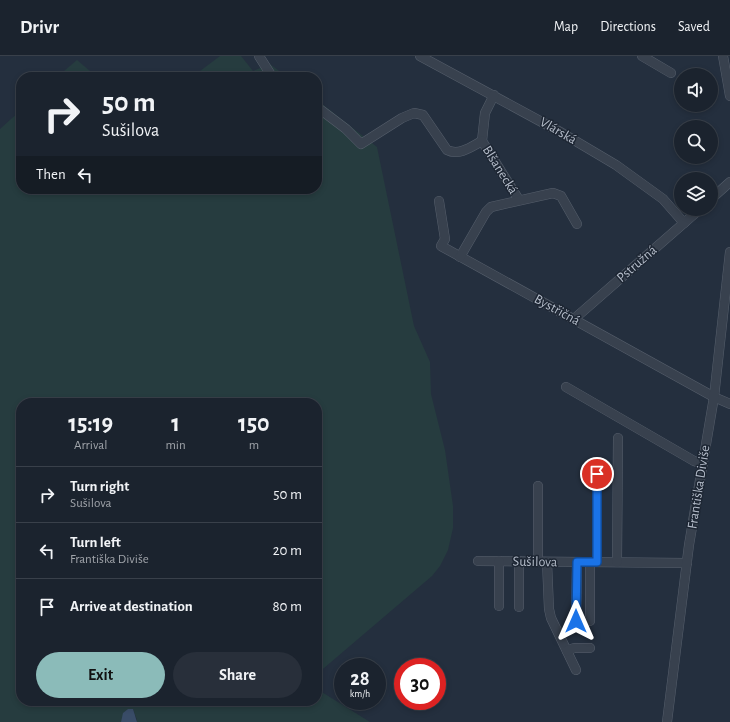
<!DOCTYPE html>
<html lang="en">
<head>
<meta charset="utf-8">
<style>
  body { margin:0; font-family:"Alegreya Sans",sans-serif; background:#282f3a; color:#f1f3f6; height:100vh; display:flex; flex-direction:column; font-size:15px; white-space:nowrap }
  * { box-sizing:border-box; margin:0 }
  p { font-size:13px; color:#a0a4aa }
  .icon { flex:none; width:22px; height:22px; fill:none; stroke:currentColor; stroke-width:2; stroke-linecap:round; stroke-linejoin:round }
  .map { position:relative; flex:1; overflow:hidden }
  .side { position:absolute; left:16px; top:342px; width:306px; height:308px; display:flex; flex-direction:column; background:#1b232e; border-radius:16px; box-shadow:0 2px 6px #0003,0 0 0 1px #39404a }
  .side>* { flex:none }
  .guide { position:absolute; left:16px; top:16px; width:306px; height:122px; border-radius:16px; box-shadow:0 2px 6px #0003,0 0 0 1px #39404a; background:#1b232e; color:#f1f3f6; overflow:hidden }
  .buttons { position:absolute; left:674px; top:12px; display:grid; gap:8px }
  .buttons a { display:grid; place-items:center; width:44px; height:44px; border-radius:50%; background:#1b232e; box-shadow:0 2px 6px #0003,0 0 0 1px #39404a; font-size:20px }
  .speed { position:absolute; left:334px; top:602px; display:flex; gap:8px; font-size:20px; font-weight:700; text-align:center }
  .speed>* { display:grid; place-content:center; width:52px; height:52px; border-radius:50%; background:#1b232e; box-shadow:0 2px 6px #0003,0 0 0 1px #39404a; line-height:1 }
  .speed small { font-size:10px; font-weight:400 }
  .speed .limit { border:6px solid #d22; background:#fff; color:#111 }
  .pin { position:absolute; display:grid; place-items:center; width:34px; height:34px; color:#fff; margin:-17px; border:2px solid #fff; border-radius:50%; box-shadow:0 1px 4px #0007 }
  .me { position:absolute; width:44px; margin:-22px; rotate:0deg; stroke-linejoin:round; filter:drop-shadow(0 0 3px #0008) }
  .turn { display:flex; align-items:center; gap:14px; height:84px; padding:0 20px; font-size:18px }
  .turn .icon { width:52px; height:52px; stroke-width:2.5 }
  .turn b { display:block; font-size:28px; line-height:34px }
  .then { display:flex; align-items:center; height:38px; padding:0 20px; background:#0003; gap:8px; font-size:15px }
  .eta { display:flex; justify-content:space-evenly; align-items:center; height:68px; text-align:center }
  .eta b { font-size:24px; font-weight:600; line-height:28px }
  .action { display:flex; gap:8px; margin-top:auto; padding:8px 20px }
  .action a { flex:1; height:46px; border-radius:24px; background:#8bbbb9; color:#111; font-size:16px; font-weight:600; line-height:46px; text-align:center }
  .action a+a { background:#282f3a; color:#f1f3f6 }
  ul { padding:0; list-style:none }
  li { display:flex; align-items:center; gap:12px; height:56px; padding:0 20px; border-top:1px solid #39404a }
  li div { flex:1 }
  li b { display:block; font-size:15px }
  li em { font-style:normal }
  header { display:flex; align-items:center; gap:24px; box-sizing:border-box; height:56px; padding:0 20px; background:#1b232e; border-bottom:1px solid #39404a }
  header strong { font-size:19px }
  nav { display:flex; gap:22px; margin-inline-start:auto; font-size:14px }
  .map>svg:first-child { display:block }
  .green { fill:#263c3f }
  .water { fill:#394c67 }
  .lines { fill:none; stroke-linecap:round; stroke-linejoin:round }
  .minor-casing { stroke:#565f6c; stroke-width:10 }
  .minor { stroke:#38414e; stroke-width:9 }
  .route-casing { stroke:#114b97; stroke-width:10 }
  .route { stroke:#1a73e8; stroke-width:7 }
  .labels { text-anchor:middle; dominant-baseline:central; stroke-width:3; stroke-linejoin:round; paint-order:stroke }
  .street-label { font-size:14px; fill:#b4bcc9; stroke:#1d2633 }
</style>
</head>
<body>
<header>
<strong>Drivr</strong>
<nav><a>Map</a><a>Directions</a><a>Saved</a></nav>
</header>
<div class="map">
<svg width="730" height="666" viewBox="0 0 730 666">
  <rect width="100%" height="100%" fill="#242f3e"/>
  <g class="green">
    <polygon points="220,0 241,0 253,15 270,8 287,21 192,21"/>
    <polygon points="77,4 97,21 57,21"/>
    <polygon points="317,44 377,91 414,270 430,306 431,338 445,394 453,450 453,472 448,494 440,510 432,520 317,618 317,347 21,347 21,645 317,645 317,630 320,635 325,638 370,666 137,666 137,664 133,653 128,653 121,666 0,666 0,73 21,54 21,133 317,133"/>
  </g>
  <polygon class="water" points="128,653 133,653 137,666 121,666 123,657"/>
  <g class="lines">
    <g class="minor-casing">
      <g id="minor">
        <polyline points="259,0 271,19 275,21"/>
        <polyline points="420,0 562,77 616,109 663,143 684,167"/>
        <polyline points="642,0 671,17"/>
        <polyline points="723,0 730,40"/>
        <polyline points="494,39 485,57 482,85 519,144"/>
        <path d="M317,51L346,73L361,88L402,62L414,57L423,59L447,94C459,100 471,91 482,85"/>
        <polyline points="711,143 730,126"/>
        <polyline points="439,145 445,183 441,190 714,341 730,348"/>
        <polyline points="460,201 486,156 491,151 553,137 561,140 577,168"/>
        <polyline points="574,263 700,153"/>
        <polyline points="566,331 694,405 703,408"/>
        <polyline points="478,505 687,507"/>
        <polyline points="499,505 499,550"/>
        <polyline points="538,506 538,430"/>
        <polyline points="547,506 549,553 551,562 576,614"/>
        <polyline points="577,506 576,565 590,565 590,506"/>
        <polyline points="597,506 597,406"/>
        <polyline points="617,506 618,382"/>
        <polyline points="519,551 519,505"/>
        <polyline points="567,595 574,592 590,592"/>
        <polyline points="667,666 689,489 714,341 730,196"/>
      </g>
    </g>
    <use href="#minor" class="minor"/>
  </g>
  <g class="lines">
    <g class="route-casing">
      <polyline id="route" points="576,565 577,506 597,506 597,418"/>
    </g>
    <use href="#route" class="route"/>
  </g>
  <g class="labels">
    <g class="street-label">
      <text transform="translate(558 75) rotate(30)">Vlárská</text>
      <text transform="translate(500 114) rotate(58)">Blšanecká</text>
      <text transform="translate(637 208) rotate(-41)">Pstružná</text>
      <text transform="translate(557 254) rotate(29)">Bystřičná</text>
      <text transform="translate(699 431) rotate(-81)">Františka Diviše</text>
      <text transform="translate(535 506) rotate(1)">Sušilova</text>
    </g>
  </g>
</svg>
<div class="buttons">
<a><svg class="icon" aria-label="sound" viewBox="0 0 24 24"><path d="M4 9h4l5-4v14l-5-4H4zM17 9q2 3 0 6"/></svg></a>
<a><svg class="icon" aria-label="search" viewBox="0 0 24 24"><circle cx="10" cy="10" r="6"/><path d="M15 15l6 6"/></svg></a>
<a><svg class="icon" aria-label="layers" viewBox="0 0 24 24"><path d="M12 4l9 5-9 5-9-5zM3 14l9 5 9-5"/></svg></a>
</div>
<div class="speed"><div>28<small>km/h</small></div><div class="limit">30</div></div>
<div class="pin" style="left:597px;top:418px;background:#d93025"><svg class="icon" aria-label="arrive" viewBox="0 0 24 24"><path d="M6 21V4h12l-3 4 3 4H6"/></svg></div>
<svg class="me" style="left:576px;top:565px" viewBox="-20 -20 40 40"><path d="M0-17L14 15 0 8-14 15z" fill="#1a73e8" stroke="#fff" stroke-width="4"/></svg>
<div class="guide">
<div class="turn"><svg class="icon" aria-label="right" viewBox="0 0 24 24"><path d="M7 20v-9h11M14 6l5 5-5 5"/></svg><div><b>50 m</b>Sušilova</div></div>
<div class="then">Then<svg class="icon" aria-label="left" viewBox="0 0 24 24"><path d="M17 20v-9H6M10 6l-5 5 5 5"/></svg></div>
</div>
<section class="side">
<div class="eta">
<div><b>15:19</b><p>Arrival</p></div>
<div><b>1</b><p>min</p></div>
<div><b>150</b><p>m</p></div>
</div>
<ul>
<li><svg class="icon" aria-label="right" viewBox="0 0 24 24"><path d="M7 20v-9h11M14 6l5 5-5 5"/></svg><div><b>Turn right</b><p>Sušilova</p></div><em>50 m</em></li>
<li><svg class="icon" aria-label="left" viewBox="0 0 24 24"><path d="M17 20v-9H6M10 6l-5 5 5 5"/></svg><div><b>Turn left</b><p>Františka Diviše</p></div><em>20 m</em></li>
<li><svg class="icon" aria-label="arrive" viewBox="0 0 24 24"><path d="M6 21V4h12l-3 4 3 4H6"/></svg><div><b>Arrive at destination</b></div><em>80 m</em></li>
</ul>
<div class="action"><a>Exit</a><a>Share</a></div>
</section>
</div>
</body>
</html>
